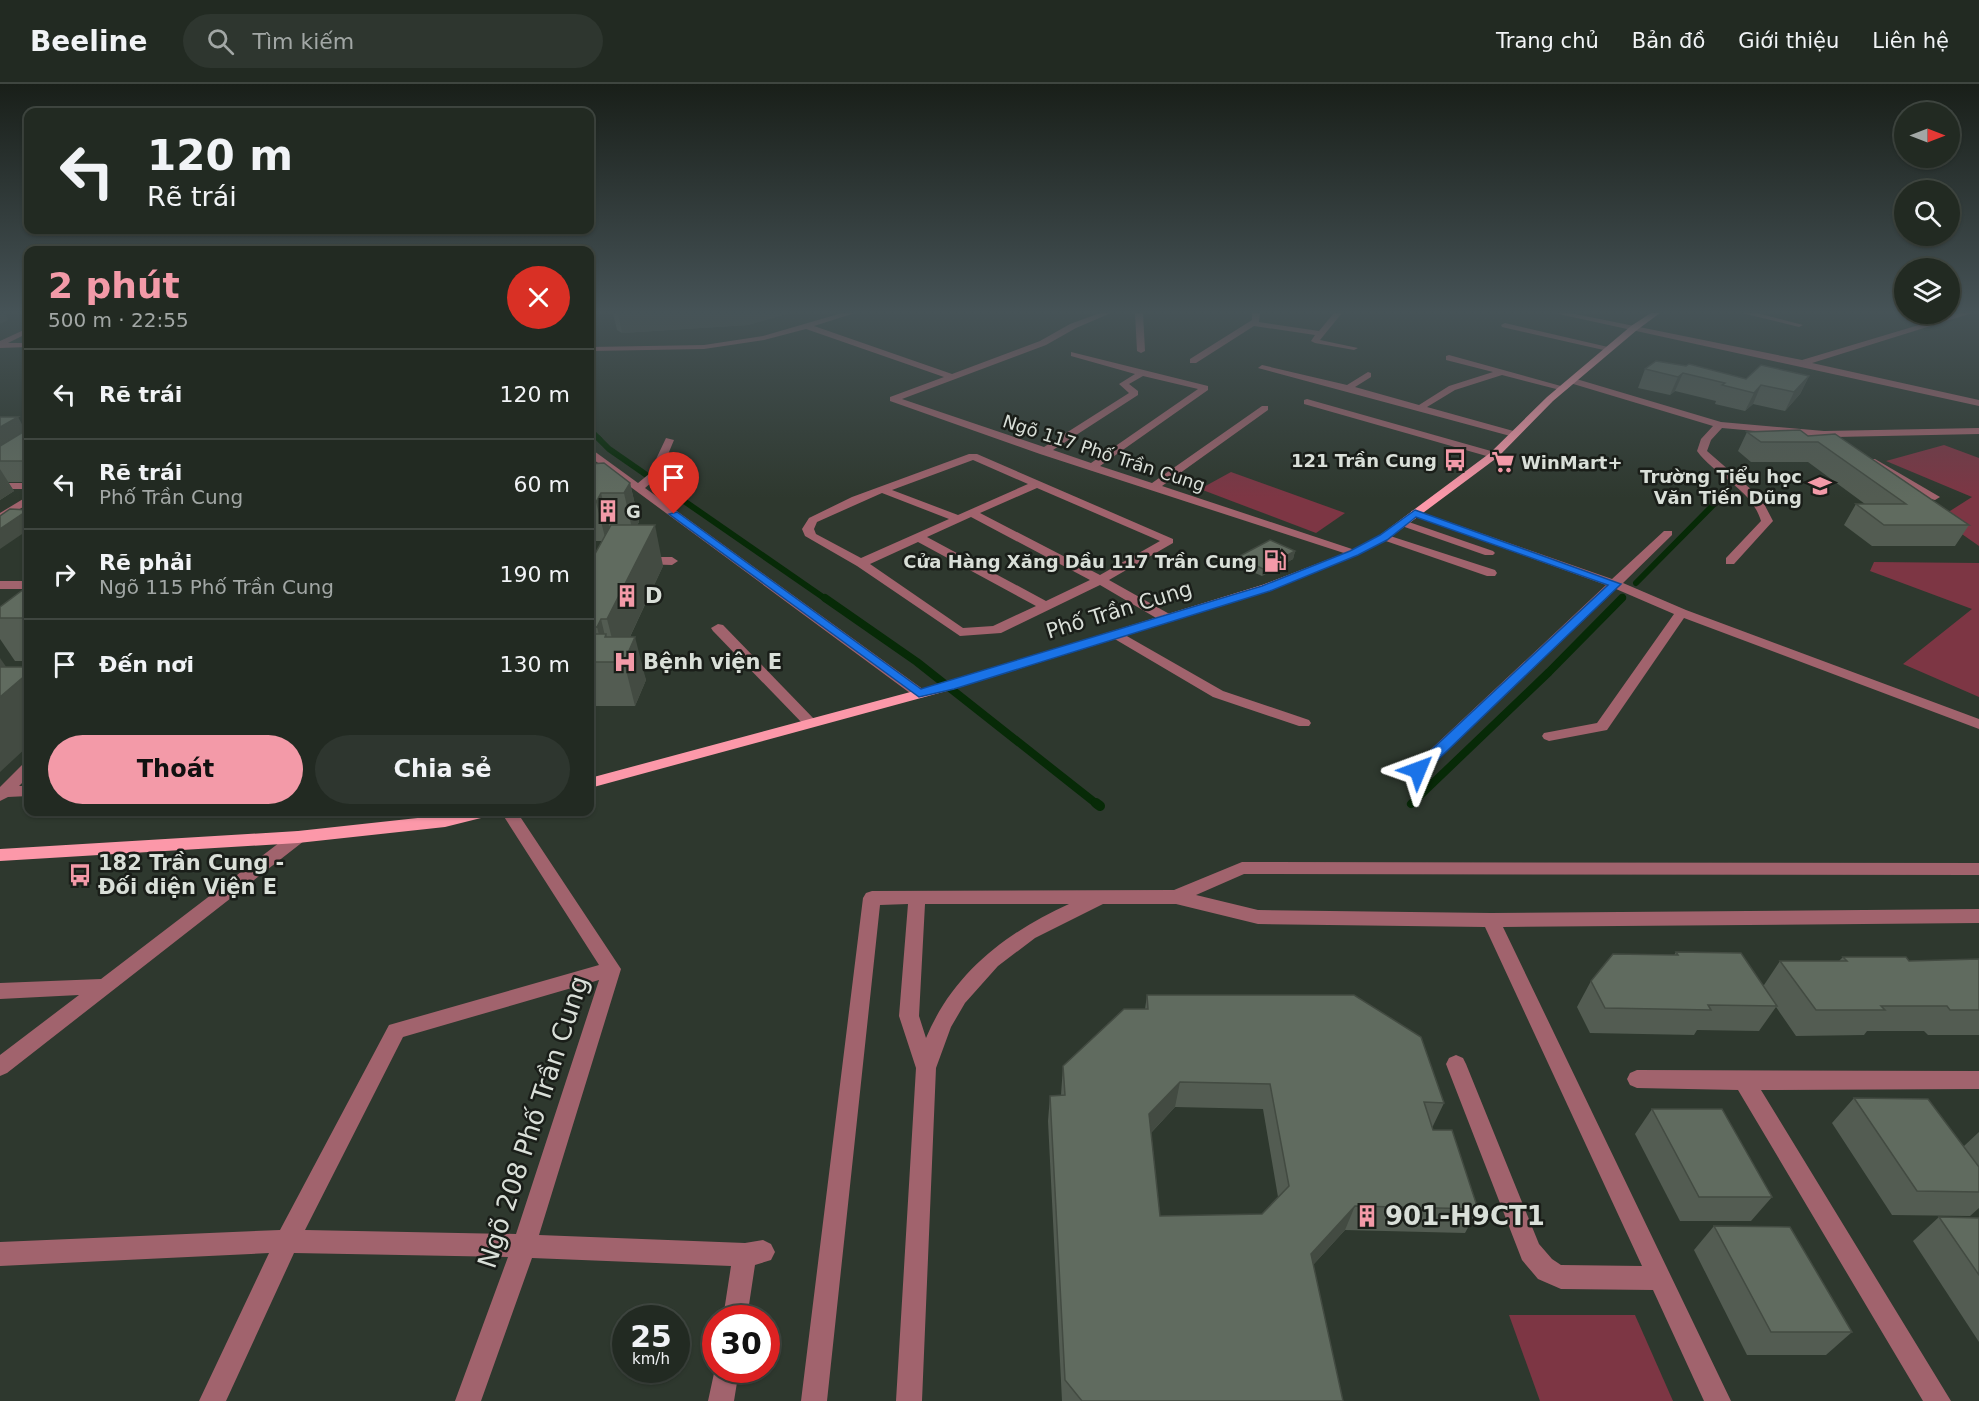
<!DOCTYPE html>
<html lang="vi">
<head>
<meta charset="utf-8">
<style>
  body { margin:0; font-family:"DejaVu Sans",sans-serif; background:#2e362f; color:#f1f3f6; height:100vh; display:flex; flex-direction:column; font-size:22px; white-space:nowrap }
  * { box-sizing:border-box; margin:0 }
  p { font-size:20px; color:#a2a7a5 }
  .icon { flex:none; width:33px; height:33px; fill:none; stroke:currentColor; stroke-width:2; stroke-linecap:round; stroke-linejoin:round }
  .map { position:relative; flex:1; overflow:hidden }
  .drawer { position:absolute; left:24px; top:162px; width:570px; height:570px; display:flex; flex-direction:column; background:#222a22; border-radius:12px; box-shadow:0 2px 4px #0004,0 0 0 2px #3f4640 }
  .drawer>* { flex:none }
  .hud { position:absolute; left:24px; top:24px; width:570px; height:126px; border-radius:12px; box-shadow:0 2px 4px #0004,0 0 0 2px #3f4640; background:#222a22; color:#f1f3f6; overflow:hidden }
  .needle { width:39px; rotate:90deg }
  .tools { position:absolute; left:1894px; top:18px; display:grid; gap:12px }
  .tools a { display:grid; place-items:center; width:66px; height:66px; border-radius:50%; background:#222a22; box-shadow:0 2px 4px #0004,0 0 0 2px #3f4640; font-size:30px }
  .speed { position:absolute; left:612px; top:1221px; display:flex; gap:12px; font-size:30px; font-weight:700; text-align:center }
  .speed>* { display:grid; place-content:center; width:78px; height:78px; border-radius:50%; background:#222a22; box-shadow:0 2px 4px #0004,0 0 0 2px #3f4640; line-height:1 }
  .speed small { font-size:15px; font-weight:400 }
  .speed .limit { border:9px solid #d22; background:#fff; color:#111 }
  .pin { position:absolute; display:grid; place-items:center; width:51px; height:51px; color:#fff; margin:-62px -26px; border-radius:50% 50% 50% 0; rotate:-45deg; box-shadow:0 0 6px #0007 }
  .pin .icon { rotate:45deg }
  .me { position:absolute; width:66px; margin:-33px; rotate:46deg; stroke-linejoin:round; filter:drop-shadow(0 0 4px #0008) }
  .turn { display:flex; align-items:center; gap:21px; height:126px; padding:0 24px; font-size:27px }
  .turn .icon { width:78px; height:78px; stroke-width:2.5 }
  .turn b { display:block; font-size:42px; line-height:51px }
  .round { display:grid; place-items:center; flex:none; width:63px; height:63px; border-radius:32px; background:#2e362f }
  .head { display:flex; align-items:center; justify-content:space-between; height:102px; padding:0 24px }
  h1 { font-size:36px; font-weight:700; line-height:45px; color:#f39aa8 }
  .button { display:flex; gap:12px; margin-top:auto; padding:12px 24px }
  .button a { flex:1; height:69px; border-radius:36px; background:#f39aa8; color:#111; font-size:24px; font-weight:700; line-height:69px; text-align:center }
  .button a+a { background:#2e362f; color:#f1f3f6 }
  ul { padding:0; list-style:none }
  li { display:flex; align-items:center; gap:18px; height:90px; padding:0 24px; border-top:2px solid #3f4640 }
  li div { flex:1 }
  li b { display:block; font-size:22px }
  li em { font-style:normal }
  header { display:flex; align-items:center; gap:36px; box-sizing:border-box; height:84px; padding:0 30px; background:#222a22; border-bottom:2px solid #3f4640 }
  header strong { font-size:28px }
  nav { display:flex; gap:33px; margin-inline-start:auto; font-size:21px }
  .search { width:420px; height:54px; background:#2e362f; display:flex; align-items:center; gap:15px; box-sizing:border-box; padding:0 21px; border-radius:33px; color:#a2a7a5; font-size:22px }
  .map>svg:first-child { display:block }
  .green { fill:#7d3644 }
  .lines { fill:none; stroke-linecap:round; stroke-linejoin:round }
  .stream-far3 { stroke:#072a07; stroke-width:4.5 }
  .stream-far2 { stroke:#072a07; stroke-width:6 }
  .stream-far1 { stroke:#072a07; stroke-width:8 }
  .stream { stroke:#072a07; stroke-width:10 }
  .minor { fill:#a1636d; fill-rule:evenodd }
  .major { fill:#fc98a9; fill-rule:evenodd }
  .wall { fill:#535c52; fill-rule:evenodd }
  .shaded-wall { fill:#434b42 }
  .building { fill:#606b5f; stroke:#434b42; stroke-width:1.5; fill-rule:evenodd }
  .route { fill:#1a73e8; stroke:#114b97; stroke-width:1.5 }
  .labels { text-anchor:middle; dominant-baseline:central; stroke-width:5; stroke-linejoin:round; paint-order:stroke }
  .far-street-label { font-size:18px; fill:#d9dfd8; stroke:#1a1e19 }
  .far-poi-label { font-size:18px; font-weight:bold; fill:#d9dfd8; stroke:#1a1e19; text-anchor:end }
  .poi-label { font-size:21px; font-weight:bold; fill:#d9dfd8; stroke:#1a1e19; text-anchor:start }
  .street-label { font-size:21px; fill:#d9dfd8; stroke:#1a1e19 }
  .near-street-label { font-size:26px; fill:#d9dfd8; stroke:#1a1e19 }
  .near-poi-label { font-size:26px; font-weight:bold; fill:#d9dfd8; stroke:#1a1e19; text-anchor:start }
</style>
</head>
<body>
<header>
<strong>Beeline</strong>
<div class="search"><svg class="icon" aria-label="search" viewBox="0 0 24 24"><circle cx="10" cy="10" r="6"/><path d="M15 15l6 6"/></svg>Tìm kiếm</div>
<nav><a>Trang chủ</a><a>Bản đồ</a><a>Giới thiệu</a><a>Liên hệ</a></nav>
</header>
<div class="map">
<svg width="1979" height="1317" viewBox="0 0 1979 1317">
  <rect width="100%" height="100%" fill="#2e382e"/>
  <g class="green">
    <polygon points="1944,361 1979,374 1979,462 1939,434 1972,413 1886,377"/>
    <polygon points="1231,388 1345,429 1316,449 1200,405"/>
    <polygon points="1874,478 1979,479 1979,613 1903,580 1972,525 1870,487"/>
    <polygon points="1509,1231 1635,1231 1673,1317 1540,1317"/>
  </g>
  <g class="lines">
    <polyline class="stream-far3" points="590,345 600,355"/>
    <g class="stream-far2">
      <polyline points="598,354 609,365 827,516"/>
      <polyline points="1636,499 1728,406"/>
      <polyline points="1620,516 1623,513"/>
    </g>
    <g class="stream-far1">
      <polyline points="825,514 917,578 1098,721"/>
      <polyline points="1411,720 1549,588 1622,514"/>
    </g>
    <polyline class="stream" points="1096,719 1100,722"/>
    <g class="minor">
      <path d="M842,229H855L814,242L952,290L1040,257L1070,240L1100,229H1111L1076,244L1046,261L902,315L1044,363L1129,309L1119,300L1135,290L1071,272V268L1208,302V306L1100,382L1152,399L1262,322H1268V326L1162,402L1358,467L1360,469L1358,471H1350L1040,370L890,317V313L944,293L806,245L764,256L704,265L590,267V263L704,261L763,252ZM1143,292L1198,305L1091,379L1053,366L1138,311V307L1129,300Z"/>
      <polygon points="1135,229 1143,229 1145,267 1141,269 1137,267"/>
      <polygon points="1252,229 1260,229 1259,238 1319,247 1334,229 1342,229 1320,256 1358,264 1354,266 1315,259 1311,257 1315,251 1254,242 1196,279 1190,279 1190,275 1252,236"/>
      <polygon points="1554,229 1570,229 1802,276 1959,229 1972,229 1812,279 1979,316 1979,322"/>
      <polygon points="1742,229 1757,229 1803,241 1799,243"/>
      <polygon points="1505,239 1608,263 1612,265 1608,267 1502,243 1501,241"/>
      <polygon points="28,244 28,249 8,259 28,259 28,263 0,264 0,257"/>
      <polygon points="1449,271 1568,304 1564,307 1502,291 1455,306 1427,323 1517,348 1517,352 1514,353 1258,284 1262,281 1347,301 1368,288 1371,289 1371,293 1355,303 1419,321 1449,302 1493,288 1446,276 1446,272"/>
      <path d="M1573,294L1721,338L1824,347L1979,344V350L1836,353L1848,361L1843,364L1822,353L1722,344L1711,356L1707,367L1761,414L1773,437L1734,480H1726V474L1761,437C1751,404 1716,393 1697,367L1701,355L1713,342L1570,299V295Z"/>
      <polygon points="1307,315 1498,369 1499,371 1490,373 1304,320 1304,316"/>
      <polygon points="666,354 674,356 659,392 645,404 924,606 926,609 924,612 914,612 590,373 590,366 594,367 638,399 649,390"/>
      <path d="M969,370H977L1173,455V459L1109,496L1173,532L1174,535L1173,538H1163L1100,501L1001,549L960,552L857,482L805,452L802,445L809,434L852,413ZM973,376L1028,400L958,431L892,406ZM1037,404L1160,457L1100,491L980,429ZM882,409L949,435L861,474L816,450L814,445L817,438ZM971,433L1090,496L1046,517L927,453ZM918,458L1036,522L993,542L963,544L870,480Z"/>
      <polygon points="1867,375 1875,375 1940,413 1935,416 1931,415 1867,379"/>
      <rect x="0" y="399" width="28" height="6"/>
      <polygon points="28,412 28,420 0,437 0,429"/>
      <polygon points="1415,426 1612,495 1664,447 1672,447 1672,451 1623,499 1686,526 1979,635 1979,645 1684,534 1607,646 1549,657 1544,655 1542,652 1544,649 1597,639 1674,530 1616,505 1423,690 1413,690 1410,686 1413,682 1606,501 1411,431 1411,427"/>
      <polygon points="1403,436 1493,467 1495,469 1493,471 1485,471 1399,441 1397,439"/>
      <polygon points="1384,450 1495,486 1497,489 1495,492 1487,492 1380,455 1380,451"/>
      <polygon points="643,473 672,473 678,477 672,481 639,480 637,477"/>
      <rect x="0" y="497" width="28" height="8"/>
      <polygon points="718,540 723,541 815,636 817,639 815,642 805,642 713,547 711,544"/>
      <polygon points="1118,547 1223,607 1309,636 1311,639 1309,642 1299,642 1213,613 1113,554 1111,551"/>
      <polygon points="28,679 28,693 19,702 28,702 28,712 8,713 0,717 0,703 23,680"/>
      <path d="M501,728H517L621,885L539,1151L745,1159L763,1156L771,1160L775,1168L771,1176L755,1181L747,1234H723L731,1182L532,1174L481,1317H455L508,1173L294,1169L226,1317H199L269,1169L0,1182V1158L280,1146L389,941L599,881ZM599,896L516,1150L305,1146L403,953Z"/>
      <polygon points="298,747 304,749 306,753 304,757 7,989 0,992 0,971 79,911 0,915 0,899 101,895 292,749"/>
      <path d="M1242,778L1979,779V791L1244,790L1196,811L1258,826L1491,829L1979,825V839L1503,843L1731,1317H1704L1653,1206L1561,1205L1538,1195L1522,1176L1446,980L1449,974L1456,971L1463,974L1466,980L1539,1160L1552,1175L1561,1181L1642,1182L1485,843L1258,840L1176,820H1103L1035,854L998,882L965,919L951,943L936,984L922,1317H896L916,984L899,932L908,820L880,821L827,1317H801L863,814L866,809L872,807L1174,806ZM925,820H1069C1007,848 953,889 926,954L919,932Z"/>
      <polygon points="1637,986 1979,987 1979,1005 1761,1006 1951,1317 1923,1317 1738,1006 1637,1004 1630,1001 1627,995 1630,989"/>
      <polygon points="716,1280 716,1286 739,1286 734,1317 708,1317"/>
    </g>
    <g class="major">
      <polygon points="1651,229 1660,229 1637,246 1553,317 1498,373 1388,455 1358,471 1270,507 954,605 590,704 590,694 944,599 1262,501 1350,467 1380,451 1490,369 1547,313 1631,242"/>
      <polygon points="462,728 491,728 489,732 445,743 298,759 0,777 0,765 298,747 445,731"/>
    </g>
  </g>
  <g class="wall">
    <polygon points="613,229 789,229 748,241 622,249 617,246"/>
    <polygon points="1645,285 1746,295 1809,292 1800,310 1785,327 1753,320 1745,327 1715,320 1716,317 1675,307 1670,311 1638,304"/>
    <polygon points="0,333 26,347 28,345 28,398 8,398 14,407 0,416"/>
    <polygon points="1747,348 1808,352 1969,441 1955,462 1872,462 1844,441 1856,420 1865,420 1808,378 1751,378 1738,367"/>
    <polygon points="590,380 630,399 639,438 637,441 663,482 630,553 646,596 635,622 590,622 590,479 602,457 590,457"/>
    <polygon points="28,466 28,477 24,469"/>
    <polygon points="1295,467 1293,475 1262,492 1237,481 1238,473"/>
    <polygon points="28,502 28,577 15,577 0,555 0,523"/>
    <polygon points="1676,868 1764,901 1780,877 1839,877 1843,873 1909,877 1979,875 1979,951 1928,951 1924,947 1867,947 1864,951 1796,952 1776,923 1759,947 1697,946 1694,951 1590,949 1577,923 1591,897 1674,871"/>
    <path d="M1147,911L1444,1019L1432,1044L1478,1125L1465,1149L1345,1146L1313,1181L1343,1317H1062L1048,1037L1050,1012L1061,1011L1063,982L1145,925ZM1175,1023L1263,1025L1278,1113L1262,1130L1160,1132L1151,1049Z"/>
    <polygon points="1854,1014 1964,1062 1979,1048 1979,1124 1970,1132 1892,1131 1832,1039"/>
    <polygon points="1652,1025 1772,1113 1751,1137 1680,1137 1635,1050"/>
    <polygon points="1939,1133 1979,1134 1979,1258 1913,1157"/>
    <polygon points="1714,1142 1852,1248 1826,1271 1747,1271 1694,1166"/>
  </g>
  <g class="shaded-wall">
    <polygon points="0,229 5,229 8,236 0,240"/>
    <polygon points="618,229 789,229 748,241 622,249"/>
    <polygon points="1683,289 1675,307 1670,311 1678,293"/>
    <polygon points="1809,292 1800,310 1785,327 1794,308"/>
    <polygon points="1761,301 1753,320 1745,327 1754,309"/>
    <polygon points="18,333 28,351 0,369 0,343"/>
    <polygon points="0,385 14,407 0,416"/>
    <polygon points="630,399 639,438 633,449 624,409"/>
    <polygon points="601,409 611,449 606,457 596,418"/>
    <polygon points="28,426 28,446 0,465 0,445"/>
    <polygon points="655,441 663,482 618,578 607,535"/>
    <polygon points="1295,467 1293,475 1262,492 1263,485"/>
    <polygon points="601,535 605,552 606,550 614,578 606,578 597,543"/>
    <polygon points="635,553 646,596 635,622 624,578"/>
    <polygon points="0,574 16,597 0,610"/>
    <polygon points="28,589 28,647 26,647 28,651 28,662 0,688 0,613"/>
    <polygon points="1180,998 1175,1023 1145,1055 1149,1030"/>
    <polygon points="1355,1122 1345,1146 1302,1193 1311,1170"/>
  </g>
  <g class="building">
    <polygon points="1656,277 1686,282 1689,280 1746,295 1761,281 1809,292 1794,308 1761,301 1754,309 1722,301 1725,299 1683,289 1678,293 1645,285"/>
    <polygon points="0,333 18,333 0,343"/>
    <polygon points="28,345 28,377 0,377 0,362"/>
    <polygon points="1800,346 1808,352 1835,350 1969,441 1884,441 1856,420 1906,420 1818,358 1761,358 1747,348"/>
    <polygon points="604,379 630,399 624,409 601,409 596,418 590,418 590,380"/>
    <polygon points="10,425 28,426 0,445 0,432"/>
    <polygon points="611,441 655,441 607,535 601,535 597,543 590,543 590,479"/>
    <polygon points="1270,456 1295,467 1263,485 1238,473"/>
    <polygon points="28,502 28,534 0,534 0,523"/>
    <polygon points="590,550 606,550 605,553 635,553 624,578 590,578"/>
    <polygon points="0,583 28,583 28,589 0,613"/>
    <polygon points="1676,868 1741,869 1777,922 1708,921 1711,926 1605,924 1591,897 1613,870 1678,871"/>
    <polygon points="1843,873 1906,873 1909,877 1979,875 1979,926 1950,926 1947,922 1881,922 1885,926 1816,926 1780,877 1847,877"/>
    <path d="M1147,911H1354L1421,953L1444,1019L1424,1018L1433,1046H1452L1478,1125L1355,1122L1311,1170L1343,1317H1082L1065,1296L1050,1012L1065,1011L1063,982L1124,925H1148ZM1180,998L1270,1000L1289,1102L1262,1130L1160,1132L1149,1030Z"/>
    <polygon points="1854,1014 1928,1015 1979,1083 1979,1108 1917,1107"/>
    <polygon points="1652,1025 1722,1025 1772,1113 1699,1113"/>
    <polygon points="1939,1133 1979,1134 1979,1191"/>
    <polygon points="1714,1142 1790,1143 1852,1248 1771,1248"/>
  </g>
  <linearGradient id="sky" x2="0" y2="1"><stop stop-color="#191f19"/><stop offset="0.55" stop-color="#465357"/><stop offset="1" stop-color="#465357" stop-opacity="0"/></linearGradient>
  <rect width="1979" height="414" fill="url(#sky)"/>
  <polygon class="route" points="1415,426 1621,500 1423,690 1413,690 1411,686 1413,683 1608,501 1416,433 1387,456 1358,471 1270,507 954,605 919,613 669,430 677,428 921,605 1262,502 1350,467 1380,451"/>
  <defs>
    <g id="bus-bare" transform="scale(1.8)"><path d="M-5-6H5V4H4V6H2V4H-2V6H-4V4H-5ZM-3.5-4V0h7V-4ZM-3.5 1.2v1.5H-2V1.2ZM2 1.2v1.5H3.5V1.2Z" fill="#f39aa8" stroke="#1a1e19" stroke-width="2.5" paint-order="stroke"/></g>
    <g id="supermarket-bare" transform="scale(1.8)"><path d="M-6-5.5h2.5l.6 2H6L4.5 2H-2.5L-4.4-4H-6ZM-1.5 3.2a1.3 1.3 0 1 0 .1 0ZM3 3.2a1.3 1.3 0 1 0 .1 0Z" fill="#f39aa8" stroke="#1a1e19" stroke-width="2.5" paint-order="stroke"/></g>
    <g id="school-bare" transform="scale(1.8)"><path d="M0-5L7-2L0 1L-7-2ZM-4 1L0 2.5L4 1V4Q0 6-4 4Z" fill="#f39aa8" stroke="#1a1e19" stroke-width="2.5" paint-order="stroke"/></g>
    <g id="building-bare" transform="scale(1.8)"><path d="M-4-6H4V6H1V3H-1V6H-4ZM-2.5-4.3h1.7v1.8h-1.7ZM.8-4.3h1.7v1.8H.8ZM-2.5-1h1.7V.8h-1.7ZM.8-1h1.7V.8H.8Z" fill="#f39aa8" stroke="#1a1e19" stroke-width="2.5" paint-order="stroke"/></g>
    <g id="fuel-bare" transform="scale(1.8)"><path d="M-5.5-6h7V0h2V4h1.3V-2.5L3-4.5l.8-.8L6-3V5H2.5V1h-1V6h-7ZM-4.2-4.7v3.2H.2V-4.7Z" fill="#f39aa8" stroke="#1a1e19" stroke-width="2.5" paint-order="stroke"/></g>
    <g id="hospital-bare" transform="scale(1.8)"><path d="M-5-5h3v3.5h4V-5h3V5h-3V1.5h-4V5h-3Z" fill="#f39aa8" stroke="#1a1e19" stroke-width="2.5" paint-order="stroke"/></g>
  </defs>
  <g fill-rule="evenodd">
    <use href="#bus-bare" x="1455" y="376"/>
    <use href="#supermarket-bare" x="1503" y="378"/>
    <use href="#school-bare" x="1820" y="402"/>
    <use href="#building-bare" x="608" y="427"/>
    <use href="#fuel-bare" x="1275" y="477"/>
    <use href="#building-bare" x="627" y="512"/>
    <use href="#hospital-bare" x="625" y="578"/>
    <use href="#bus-bare" x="80" y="791"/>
    <use href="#building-bare" x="1367" y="1132"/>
  </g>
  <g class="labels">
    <g class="far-street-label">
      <text transform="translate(1104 369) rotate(18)">Ngõ 117 Phố Trần Cung</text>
    </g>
    <g class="far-poi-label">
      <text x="1437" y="376">121 Trần Cung</text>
      <text x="1521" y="378" text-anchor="start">WinMart+</text>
      <text x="1802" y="392">Trường Tiểu học<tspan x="1802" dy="21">Văn Tiến Dũng</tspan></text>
      <text x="626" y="427" text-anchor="start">G</text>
      <text x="1257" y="477">Cửa Hàng Xăng Dầu 117 Trần Cung</text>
    </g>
    <g class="poi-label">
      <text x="645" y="512">D</text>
      <text x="643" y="578">Bệnh viện E</text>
      <text x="98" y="779">182 Trần Cung -<tspan x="98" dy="24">Đối diện Viện E</tspan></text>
    </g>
    <g class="street-label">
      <text transform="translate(1119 526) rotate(-17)">Phố Trần Cung</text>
    </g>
    <g class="near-street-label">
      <text transform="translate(533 1038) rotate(-72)">Ngõ 208 Phố Trần Cung</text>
    </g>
    <g class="near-poi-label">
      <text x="1385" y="1132">901-H9CT1</text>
    </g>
  </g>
</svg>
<div class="tools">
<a><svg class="needle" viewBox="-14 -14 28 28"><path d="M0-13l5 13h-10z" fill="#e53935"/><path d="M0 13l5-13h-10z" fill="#a2a7a5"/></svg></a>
<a><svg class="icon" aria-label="search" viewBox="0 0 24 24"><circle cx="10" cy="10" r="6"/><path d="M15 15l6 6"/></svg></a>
<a><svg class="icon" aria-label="layers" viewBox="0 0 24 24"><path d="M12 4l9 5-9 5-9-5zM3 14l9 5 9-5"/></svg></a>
</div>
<div class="speed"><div>25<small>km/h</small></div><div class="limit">30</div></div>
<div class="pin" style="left:674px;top:430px;background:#d93025"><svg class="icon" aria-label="arrive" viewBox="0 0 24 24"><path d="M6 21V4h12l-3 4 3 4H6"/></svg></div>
<svg class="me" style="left:1418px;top:686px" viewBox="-20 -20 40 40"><path d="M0-17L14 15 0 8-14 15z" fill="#1a73e8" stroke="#fff" stroke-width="4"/></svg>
<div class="hud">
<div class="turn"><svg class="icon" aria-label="left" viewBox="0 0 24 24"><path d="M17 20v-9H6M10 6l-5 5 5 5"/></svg><div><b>120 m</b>Rẽ trái</div></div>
</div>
<section class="drawer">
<div class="head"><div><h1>2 phút</h1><p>500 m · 22:55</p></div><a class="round" style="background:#d93025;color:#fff"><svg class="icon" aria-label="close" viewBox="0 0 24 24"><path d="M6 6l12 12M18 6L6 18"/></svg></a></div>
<ul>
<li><svg class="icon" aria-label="left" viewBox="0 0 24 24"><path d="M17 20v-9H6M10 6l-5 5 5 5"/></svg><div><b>Rẽ trái</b></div><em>120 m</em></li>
<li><svg class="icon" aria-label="left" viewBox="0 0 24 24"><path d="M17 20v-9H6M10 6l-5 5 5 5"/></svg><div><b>Rẽ trái</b><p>Phố Trần Cung</p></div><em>60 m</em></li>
<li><svg class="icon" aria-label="right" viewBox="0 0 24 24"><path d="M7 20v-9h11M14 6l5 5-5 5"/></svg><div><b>Rẽ phải</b><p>Ngõ 115 Phố Trần Cung</p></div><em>190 m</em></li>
<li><svg class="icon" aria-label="arrive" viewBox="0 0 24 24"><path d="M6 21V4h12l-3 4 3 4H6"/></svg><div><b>Đến nơi</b></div><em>130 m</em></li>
</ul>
<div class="button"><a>Thoát</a><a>Chia sẻ</a></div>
</section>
</div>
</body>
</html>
